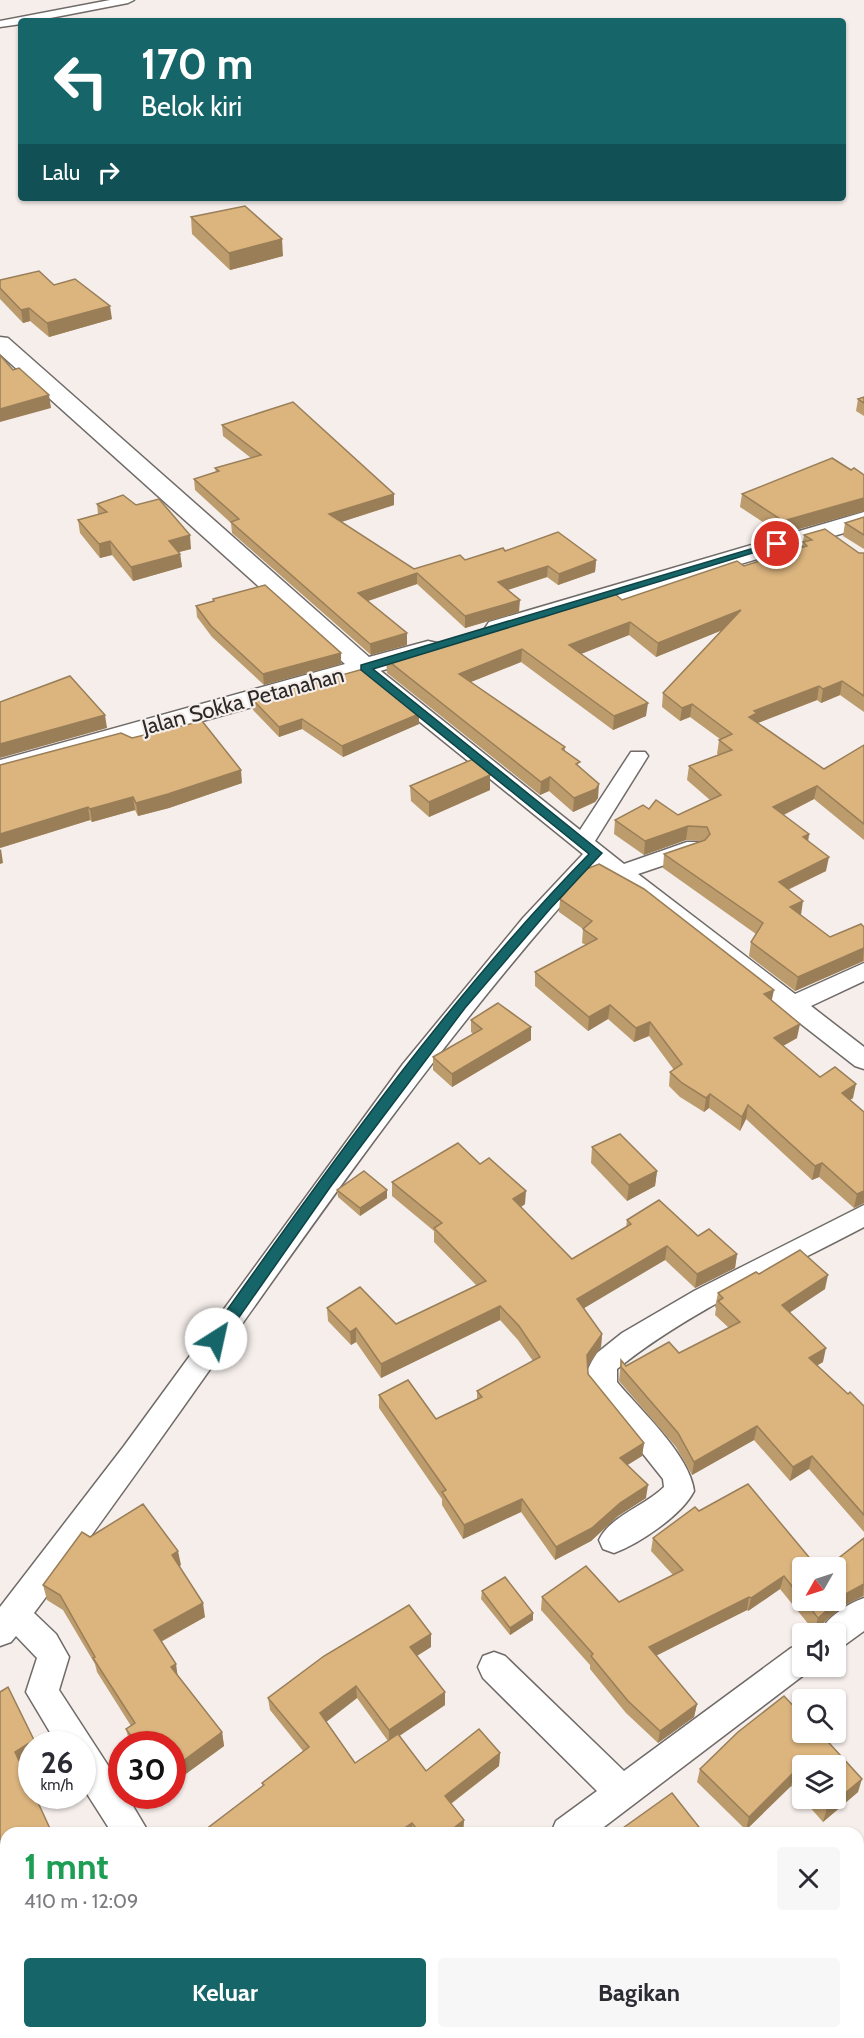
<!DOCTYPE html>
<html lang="id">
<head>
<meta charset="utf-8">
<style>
  body { margin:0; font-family:Cabin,sans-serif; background:#f7f7f7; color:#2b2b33; height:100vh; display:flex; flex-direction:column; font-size:22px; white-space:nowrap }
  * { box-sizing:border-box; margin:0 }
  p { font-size:20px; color:#7c7c81 }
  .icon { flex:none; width:33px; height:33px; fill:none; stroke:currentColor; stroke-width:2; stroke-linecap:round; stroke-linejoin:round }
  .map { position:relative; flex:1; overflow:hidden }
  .panel { position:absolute; left:0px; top:1827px; width:864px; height:212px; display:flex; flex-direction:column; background:#fff; border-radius:18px 18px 0 0; box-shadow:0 2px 4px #0004 }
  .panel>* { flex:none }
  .hud { position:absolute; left:18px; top:18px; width:828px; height:183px; border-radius:6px; box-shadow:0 2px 4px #0004; background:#166569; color:#fff; overflow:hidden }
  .needle { width:39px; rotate:231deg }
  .buttons { position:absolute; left:792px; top:1557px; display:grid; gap:12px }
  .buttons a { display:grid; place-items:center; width:54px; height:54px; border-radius:6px; background:#fff; box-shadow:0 2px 4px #0004; font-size:30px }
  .speed { position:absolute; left:18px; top:1731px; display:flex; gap:12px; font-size:30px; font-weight:700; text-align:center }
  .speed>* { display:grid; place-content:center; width:78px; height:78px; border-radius:50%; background:#fff; box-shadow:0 2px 4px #0004; line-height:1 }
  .speed small { font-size:15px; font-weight:400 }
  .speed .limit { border:9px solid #d22; background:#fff; color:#111 }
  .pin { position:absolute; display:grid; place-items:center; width:51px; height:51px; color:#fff; margin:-26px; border:3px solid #fff; border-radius:50%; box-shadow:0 2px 6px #0007 }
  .me { position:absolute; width:66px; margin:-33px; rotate:35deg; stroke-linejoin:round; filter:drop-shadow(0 0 4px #0008) }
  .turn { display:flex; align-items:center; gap:21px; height:126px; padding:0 24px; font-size:27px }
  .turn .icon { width:78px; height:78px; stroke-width:2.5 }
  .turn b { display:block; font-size:42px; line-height:51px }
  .then { display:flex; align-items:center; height:57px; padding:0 24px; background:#0003; gap:12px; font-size:22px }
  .round { display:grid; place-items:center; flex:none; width:63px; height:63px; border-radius:6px; background:#f7f7f7 }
  .headline { display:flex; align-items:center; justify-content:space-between; height:102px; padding:0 24px }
  h1 { font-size:36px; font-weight:700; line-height:45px; color:#1e9e55 }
  .primary-button { display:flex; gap:12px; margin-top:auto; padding:12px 24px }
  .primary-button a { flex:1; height:69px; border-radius:6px; background:#166569; color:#fff; font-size:24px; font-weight:700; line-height:69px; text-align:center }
  .primary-button a+a { background:#f7f7f7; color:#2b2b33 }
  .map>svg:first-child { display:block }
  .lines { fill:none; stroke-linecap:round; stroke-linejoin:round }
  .street-casing { stroke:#706b68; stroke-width:3 }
  .secondary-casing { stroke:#706b68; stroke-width:3 }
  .street { fill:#fff; fill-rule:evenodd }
  .secondary { fill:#fff; fill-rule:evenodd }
  .wall { fill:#bc9b6c; fill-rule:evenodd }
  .shaded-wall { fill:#997e58 }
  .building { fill:#dbb47e; stroke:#997e58; stroke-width:1.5 }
  .route { fill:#166569; stroke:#0e4244; stroke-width:1.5 }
  .labels { text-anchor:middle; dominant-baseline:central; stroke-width:4.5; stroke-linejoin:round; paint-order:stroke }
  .street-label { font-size:22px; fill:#2b2827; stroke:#f5eeeb }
</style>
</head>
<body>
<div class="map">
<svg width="864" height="2038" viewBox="0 0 864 2038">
  <rect width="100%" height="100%" fill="#f5eeeb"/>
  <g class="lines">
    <g class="street-casing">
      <g id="street">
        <polygon points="110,0 134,0 128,3 35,21 21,21 21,24 0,27 0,21"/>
        <path d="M365,662L372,664L580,830L631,752H645L648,756L595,841L624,864L687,842H703L706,847L703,852L638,874L795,994L864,963V981L811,1006L864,1047V1069L855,1066L597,865C387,1097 222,1363 34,1613L56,1634L69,1657L59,1690L122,1787V1796H127L149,1833H112L82,1786V1744H57L26,1692L37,1658L16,1636L11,1642L0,1646V1607L124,1446L403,1064L523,918L583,854L358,672L355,668L358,664Z"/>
        <path d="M864,1205V1227C781,1271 690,1310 617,1369V1382C640,1410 690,1455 694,1491C682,1515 639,1544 614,1553L603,1549L599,1540C610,1516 645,1506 664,1487L663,1479L589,1386L588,1369L592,1361L597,1353L622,1333L694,1291Z"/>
        <path d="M864,1598V1631L846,1644L836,1648V1634H819C827,1617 847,1604 864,1598Z"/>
        <polygon points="802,1643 802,1666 814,1666 813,1668 596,1833 551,1833 556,1821 597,1791 483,1678 478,1667 483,1656 494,1652 505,1656 624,1771 791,1648"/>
        <polygon points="0,1957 6,1960 6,2005 0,2003"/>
        <polygon points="12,2032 48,2032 50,2038 14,2038"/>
        <polygon points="241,2032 319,2032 317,2038 243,2038"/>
      </g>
    </g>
    <g class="secondary-casing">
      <g id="secondary">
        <polygon points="0,337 8,338 369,657 428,641 437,643 441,649 437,655 0,778 0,760 345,664 0,354"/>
        <polygon points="864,512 864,527 507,634 498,636 489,634 485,628 489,622"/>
      </g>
    </g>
    <use href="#street" class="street"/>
    <use href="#secondary" class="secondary"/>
  </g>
  <g class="wall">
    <polygon points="191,217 283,256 230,270 192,234"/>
    <polygon points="0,280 54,285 112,319 49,337 30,321 23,323 0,299"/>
    <polygon points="864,397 864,416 856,411 858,399"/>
    <polygon points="222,425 394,494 394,505 341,522 414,569 465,560 505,551 596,560 595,572 558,585 547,577 508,590 519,612 465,628 417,584 368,601 407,633 407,645 371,655 232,533 231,523 195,490 194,479 216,472 215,468 251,458 223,436"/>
    <polygon points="851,470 864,475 864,511 781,534 740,507 742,494"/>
    <polygon points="97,504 191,549 179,552 180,554 182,567 133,581 112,555 100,558 80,533 78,520 98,514"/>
    <polygon points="864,517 864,549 843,536 845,523"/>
    <polygon points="804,535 859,553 864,553 864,712 840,695 821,703 817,700 758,723 824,769 864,745 864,840 814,799 784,815 809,834 808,841 826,871 788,890 801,915 830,937 864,927 864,961 795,991 749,956 751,942 756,934 663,868 664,854 704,841 686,840 644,855 614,834 615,820 649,809 678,815 710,800 687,780 689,766 719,755 717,754 719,740 720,739 690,717 680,721 662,707 663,693 722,630 656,657 629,635 581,654 646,716 613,730 521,662 471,682 565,747 565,751 580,767 598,798 595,802 573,812 549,791 540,795 387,673 386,659 542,618 622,600 744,566 802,548"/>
    <polygon points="213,599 341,664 264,685 212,637 197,617 196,606 213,601"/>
    <polygon points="253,700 419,724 343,757 302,729 279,737 253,710"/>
    <polygon points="132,738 242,783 169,808 138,816 135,810 92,822 90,820 0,848"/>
    <polygon points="490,775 490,790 429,817 411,801 410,786"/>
    <polygon points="560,899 772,1001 797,1038 783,1046 820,1077 853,1098 850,1100 864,1203 854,1208 819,1177 812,1180 746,1119 740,1131 709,1108 704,1112 680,1097 669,1086 670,1072 674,1070 649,1036 634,1042 608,1019 588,1031 535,986 535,972 586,945 582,943 583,929 559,912"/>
    <polygon points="471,1020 531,1040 452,1087 433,1070 433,1057 473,1034 471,1032"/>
    <polygon points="592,1147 657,1171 655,1186 627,1201 591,1163"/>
    <polygon points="392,1182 525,1204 521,1207 572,1259 626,1228 627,1220 698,1236 737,1254 735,1268 695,1288 665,1260 583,1308 602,1334 601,1347 588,1365 588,1374 644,1443 642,1456 627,1465 646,1498 618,1516 591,1541 555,1560 521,1512 463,1539 442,1505 442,1499 379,1408 379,1395 436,1419 477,1399 477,1391 533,1361 518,1340 500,1320 381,1378 356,1342 351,1345 328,1321 327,1308 396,1324 477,1286 434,1242 434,1231 392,1196"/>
    <polygon points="337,1190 387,1198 360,1216 338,1197"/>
    <polygon points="759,1274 825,1289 790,1312 823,1362 817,1365 848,1394 864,1406 864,1532 809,1469 790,1481 754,1440 692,1475 676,1447 619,1381 621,1360 626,1366 679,1353 729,1328 715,1315 716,1308 715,1307 718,1293"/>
    <polygon points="699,1511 802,1568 802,1600 836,1600 864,1538 864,1597 863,1596 843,1606 814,1631 780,1589 748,1611 747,1610 656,1656 697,1704 694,1717 658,1743 626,1713 590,1669 590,1665 541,1610 542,1597 619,1602 673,1575 651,1551 653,1538"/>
    <polygon points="90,1537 181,1565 179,1566 205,1617 161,1642 178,1677 222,1732 224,1746 172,1784 172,1744 130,1744 126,1729 131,1726 97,1672 95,1664 63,1610 47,1600 43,1585"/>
    <polygon points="482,1591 533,1620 510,1635 481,1599"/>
    <path d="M431,1647L417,1656L445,1705L399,1736L426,1771L500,1753L499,1766L451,1804L464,1820L463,1832L462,1833H201L263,1787L262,1783L303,1751L270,1710L268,1698ZM357,1698L388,1741L355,1763L326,1722Z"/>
    <path d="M738,1732L858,1792L823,1822L791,1786L746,1830L697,1782L700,1769ZM802,1766L836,1798H802Z"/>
  </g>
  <g class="shaded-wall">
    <polygon points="282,239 283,256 230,270 229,253"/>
    <polygon points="110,306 112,319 49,337 47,323"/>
    <polygon points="29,308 30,321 23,323 21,310"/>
    <polygon points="49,395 51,408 0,422 0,409"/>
    <polygon points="394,494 394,505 329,526 329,514"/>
    <polygon points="864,498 864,511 781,534 783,521"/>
    <polygon points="190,535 191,549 171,554 169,541"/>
    <polygon points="110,541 112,555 100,558 99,544"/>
    <polygon points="180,554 182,567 133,581 131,567"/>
    <polygon points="596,560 595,572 558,585 559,574"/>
    <polygon points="548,566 547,577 498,593 498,582"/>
    <polygon points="417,573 417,584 359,604 358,593"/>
    <polygon points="520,600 519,612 465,628 465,616"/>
    <polygon points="741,610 740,623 656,657 658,643"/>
    <polygon points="630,622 629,635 568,659 569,645"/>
    <polygon points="407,633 407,645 371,655 370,644"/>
    <polygon points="522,649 521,662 458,687 459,674"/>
    <polygon points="341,653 341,664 264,685 263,674"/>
    <polygon points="842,681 840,695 821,703 823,689"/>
    <polygon points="819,686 817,700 755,724 749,717 754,711"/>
    <polygon points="648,703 646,716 613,730 614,716"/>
    <polygon points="692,704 690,717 680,721 682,708"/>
    <polygon points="419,714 419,724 343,757 342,746"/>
    <polygon points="105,715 107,728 0,758 0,744"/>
    <polygon points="302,719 302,729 279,737 279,727"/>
    <polygon points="241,770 242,783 169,808 138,816 136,803"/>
    <polygon points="490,775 490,790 429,817 429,802"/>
    <polygon points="550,777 549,791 540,795 541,782"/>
    <polygon points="599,784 598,798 595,802 573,812 574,798"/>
    <polygon points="817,786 814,799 771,821 773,807"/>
    <polygon points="133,797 135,810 92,822 90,809"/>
    <polygon points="88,807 90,820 0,848 0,834"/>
    <polygon points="688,826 686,840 644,855 645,841"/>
    <polygon points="809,834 807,848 803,837"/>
    <polygon points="1,849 3,863 0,864 0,850"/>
    <polygon points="829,857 826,871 776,895 779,882"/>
    <polygon points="803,901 801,915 790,907"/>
    <polygon points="864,948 863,961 795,991 798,977"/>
    <polygon points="774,990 771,1004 764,994"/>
    <polygon points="610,1005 608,1019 588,1031 589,1017"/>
    <polygon points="650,1022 649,1036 634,1042 636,1028"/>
    <polygon points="800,1024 797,1038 772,1052 774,1038"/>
    <polygon points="531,1027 531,1040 452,1087 452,1074"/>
    <polygon points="856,1084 853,1098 839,1107 842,1093"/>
    <polygon points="710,1094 709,1108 704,1112 706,1098"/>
    <polygon points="748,1105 746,1119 740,1131 742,1117"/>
    <polygon points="822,1163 819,1177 812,1180 815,1166"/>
    <polygon points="657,1171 655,1186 627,1201 629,1185"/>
    <polygon points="387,1190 387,1198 360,1216 360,1208"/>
    <polygon points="526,1191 525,1204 513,1213 513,1199"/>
    <polygon points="864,1191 864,1203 854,1208 857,1194"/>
    <polygon points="667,1246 665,1260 576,1313 577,1299"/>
    <polygon points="737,1254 735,1268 695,1288 697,1274"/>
    <polygon points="828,1275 825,1289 780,1319 782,1305"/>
    <polygon points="500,1306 500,1320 381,1378 381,1364"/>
    <polygon points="356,1328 356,1342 351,1345 350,1332"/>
    <polygon points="602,1334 601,1347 586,1368 587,1355"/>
    <polygon points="826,1348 823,1362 806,1372 809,1358"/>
    <polygon points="757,1426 754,1440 692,1475 694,1462"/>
    <polygon points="644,1443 642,1456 618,1471 620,1458"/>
    <polygon points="812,1456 809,1469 790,1481 793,1467"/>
    <polygon points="648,1485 646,1498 618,1516 591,1541 555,1560 556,1547 620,1503"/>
    <polygon points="522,1499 521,1512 463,1539 464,1525"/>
    <polygon points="178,1551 181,1565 174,1570 172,1555"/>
    <polygon points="784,1576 780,1589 748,1611 751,1598"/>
    <polygon points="864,1584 863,1596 843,1606 814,1631 818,1618 847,1593"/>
    <polygon points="749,1597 747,1610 647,1660 649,1647"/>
    <polygon points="203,1603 205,1617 156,1644 154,1630"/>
    <polygon points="533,1613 533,1620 510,1635 510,1628"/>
    <polygon points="431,1634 431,1647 410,1660 410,1647"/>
    <polygon points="176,1664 178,1678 171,1667"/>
    <polygon points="356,1686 357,1698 321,1726 320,1713"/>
    <polygon points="445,1692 445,1705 389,1743 389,1730"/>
    <polygon points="697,1704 694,1717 658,1743 660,1731"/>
    <polygon points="222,1732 224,1746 172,1784 172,1769"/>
    <polygon points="34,1740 35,1744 32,1744 32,1756 18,1764 15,1752"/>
    <polygon points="500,1753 499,1766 445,1808 445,1796"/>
    <polygon points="794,1772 791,1786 746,1830 749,1817"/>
    <polygon points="862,1779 858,1792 823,1822 827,1808"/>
    <polygon points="464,1820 463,1832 462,1833 447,1833"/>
    <polygon points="412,1823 412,1833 397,1833"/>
    <polygon points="699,1827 698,1833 691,1833"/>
    <polygon points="195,2032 212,2032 205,2038 188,2038"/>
  </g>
  <g class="building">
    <polygon points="245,206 282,239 229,253 191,217"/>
    <polygon points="39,271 54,285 75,279 110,306 47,323 29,308 21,310 0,288 0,280"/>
    <polygon points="0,355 13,370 19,368 49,395 0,409"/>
    <polygon points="864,397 864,403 858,399"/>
    <polygon points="293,402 394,494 329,514 414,569 460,555 465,560 503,548 505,551 558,532 596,560 559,574 548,566 498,582 520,600 465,616 417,573 358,593 407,633 370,644 231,522 239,519 194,479 219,471 215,468 261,455 222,425"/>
    <polygon points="832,458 851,470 854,468 864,475 864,498 783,521 742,494"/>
    <polygon points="123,495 136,505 159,499 190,535 169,541 180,554 131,567 110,541 99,544 78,520 107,512 97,504"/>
    <polygon points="864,517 864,535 845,523"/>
    <polygon points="825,529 859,553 864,553 864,696 842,681 823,689 819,686 754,711 757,713 749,717 824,769 864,745 864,824 817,786 773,807 809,834 803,837 829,857 779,882 803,901 790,907 830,937 861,924 864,927 864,948 798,977 751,942 763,923 664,854 705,840 710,834 707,827 688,826 645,841 615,820 643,805 649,809 656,800 678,815 721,795 689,766 732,750 719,740 732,734 692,704 682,708 663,693 741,610 658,643 630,622 569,645 648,703 614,716 522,649 459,674 565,747 562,749 580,762 576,764 599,784 596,789 574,798 550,777 541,782 386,659 538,614 542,618 613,592 622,600 737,561 744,566 807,546 803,542 812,540 804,535"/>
    <polygon points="265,585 341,653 263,674 211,626 196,606 214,601 213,599"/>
    <polygon points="363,669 419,714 342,746 302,719 279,727 253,700"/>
    <polygon points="70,676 105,715 0,744 0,702"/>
    <polygon points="202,721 241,770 168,794 136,803 133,797 90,809 88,807 0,834 0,765 121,733 132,738"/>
    <polygon points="478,757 485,762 490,775 429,802 410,786"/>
    <polygon points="599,864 644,889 774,990 764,994 800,1024 774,1038 820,1077 835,1067 856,1084 842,1093 864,1112 864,1191 857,1194 822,1163 815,1166 748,1105 742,1117 710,1094 706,1098 682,1083 670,1072 682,1064 650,1022 636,1028 610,1005 589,1017 535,972 597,939 583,929 592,921 560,899 584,870"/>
    <polygon points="498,1003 531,1027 452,1074 433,1057 482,1029 471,1020"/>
    <polygon points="620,1134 657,1171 629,1185 592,1147"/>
    <polygon points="458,1143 480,1164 489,1158 526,1191 513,1199 572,1259 631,1224 627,1220 659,1200 698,1236 709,1229 737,1254 697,1274 667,1246 577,1299 602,1334 587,1355 588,1374 644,1443 620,1458 648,1485 620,1503 592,1528 556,1547 522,1499 464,1525 442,1492 446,1490 379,1395 408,1380 436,1419 482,1397 477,1391 540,1357 519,1326 500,1306 381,1364 356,1328 350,1332 327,1308 360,1287 396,1324 486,1281 434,1228 442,1223 392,1182"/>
    <polygon points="364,1171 387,1190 360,1208 337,1190"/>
    <polygon points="800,1250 828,1275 782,1305 826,1348 809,1358 848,1394 850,1392 864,1406 864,1515 812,1456 793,1467 757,1426 694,1462 678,1433 621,1367 621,1360 626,1366 669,1342 679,1353 740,1322 718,1301 723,1298 718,1293 756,1272 759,1274"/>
    <polygon points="748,1484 818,1568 802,1568 802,1599 784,1576 751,1598 749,1597 649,1647 697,1704 660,1731 628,1701 591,1656 593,1654 542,1597 586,1566 619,1602 683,1570 653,1538 695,1507 699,1511"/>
    <polygon points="143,1504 178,1551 172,1555 203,1603 154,1630 176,1664 171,1667 222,1732 172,1769 172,1744 137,1744 126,1729 135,1723 93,1658 95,1657 60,1595 43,1585 82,1532 90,1537"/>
    <polygon points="864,1538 864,1584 847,1593 818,1618 804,1600 836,1600 836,1568 826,1568"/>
    <polygon points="505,1577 533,1613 510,1628 482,1591"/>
    <polygon points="409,1605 431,1634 410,1647 445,1692 389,1730 356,1686 320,1713 355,1763 398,1734 426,1771 479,1729 500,1753 445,1796 464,1820 447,1833 420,1833 412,1823 397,1833 201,1833 264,1785 262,1783 309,1747 268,1698 324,1656"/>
    <polygon points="8,1687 34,1740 15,1752 32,1788 32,1796 35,1796 52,1833 6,1833 6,1925 0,1911 0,1692"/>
    <polygon points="784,1696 802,1715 802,1732 819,1732 862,1779 827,1808 818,1798 836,1798 836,1766 802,1766 802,1781 794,1772 749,1817 700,1769 738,1732"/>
    <polygon points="672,1793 699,1827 691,1833 616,1833"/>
    <polygon points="75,2032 195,2032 188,2038 73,2038 71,2036"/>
  </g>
  <path class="route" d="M774,542L782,544L373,669L602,853L550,909L465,1008L331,1186L221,1343H210L208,1339L210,1334C328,1168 446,1000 589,854L361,670V665Z"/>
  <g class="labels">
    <g class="street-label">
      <text transform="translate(243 701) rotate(-15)">Jalan Sokka Petanahan</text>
    </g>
  </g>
</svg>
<div class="buttons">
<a><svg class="needle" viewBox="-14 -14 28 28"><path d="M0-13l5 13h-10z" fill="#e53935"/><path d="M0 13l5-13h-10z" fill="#7c7c81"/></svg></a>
<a><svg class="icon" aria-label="sound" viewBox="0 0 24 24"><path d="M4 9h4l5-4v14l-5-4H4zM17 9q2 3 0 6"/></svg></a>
<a><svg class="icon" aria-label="search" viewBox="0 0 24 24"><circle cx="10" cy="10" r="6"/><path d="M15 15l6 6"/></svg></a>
<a><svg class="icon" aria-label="layers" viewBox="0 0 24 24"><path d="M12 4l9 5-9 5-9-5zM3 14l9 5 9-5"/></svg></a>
</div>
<div class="speed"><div>26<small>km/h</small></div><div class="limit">30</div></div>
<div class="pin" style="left:777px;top:544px;background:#d93025"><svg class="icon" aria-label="arrive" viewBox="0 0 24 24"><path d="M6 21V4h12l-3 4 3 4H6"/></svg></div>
<svg class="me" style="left:216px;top:1339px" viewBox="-20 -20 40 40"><circle r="19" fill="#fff"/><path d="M0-13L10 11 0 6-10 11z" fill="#166569"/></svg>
<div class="hud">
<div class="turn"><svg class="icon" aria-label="left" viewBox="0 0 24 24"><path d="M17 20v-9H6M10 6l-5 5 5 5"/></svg><div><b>170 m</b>Belok kiri</div></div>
<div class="then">Lalu<svg class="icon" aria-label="right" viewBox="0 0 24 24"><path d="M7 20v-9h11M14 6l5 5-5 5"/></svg></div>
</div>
<section class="panel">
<div class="headline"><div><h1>1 mnt</h1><p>410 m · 12:09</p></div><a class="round"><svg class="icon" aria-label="close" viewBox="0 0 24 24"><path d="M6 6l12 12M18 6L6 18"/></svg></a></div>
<div class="primary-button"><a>Keluar</a><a>Bagikan</a></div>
</section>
</div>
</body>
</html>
